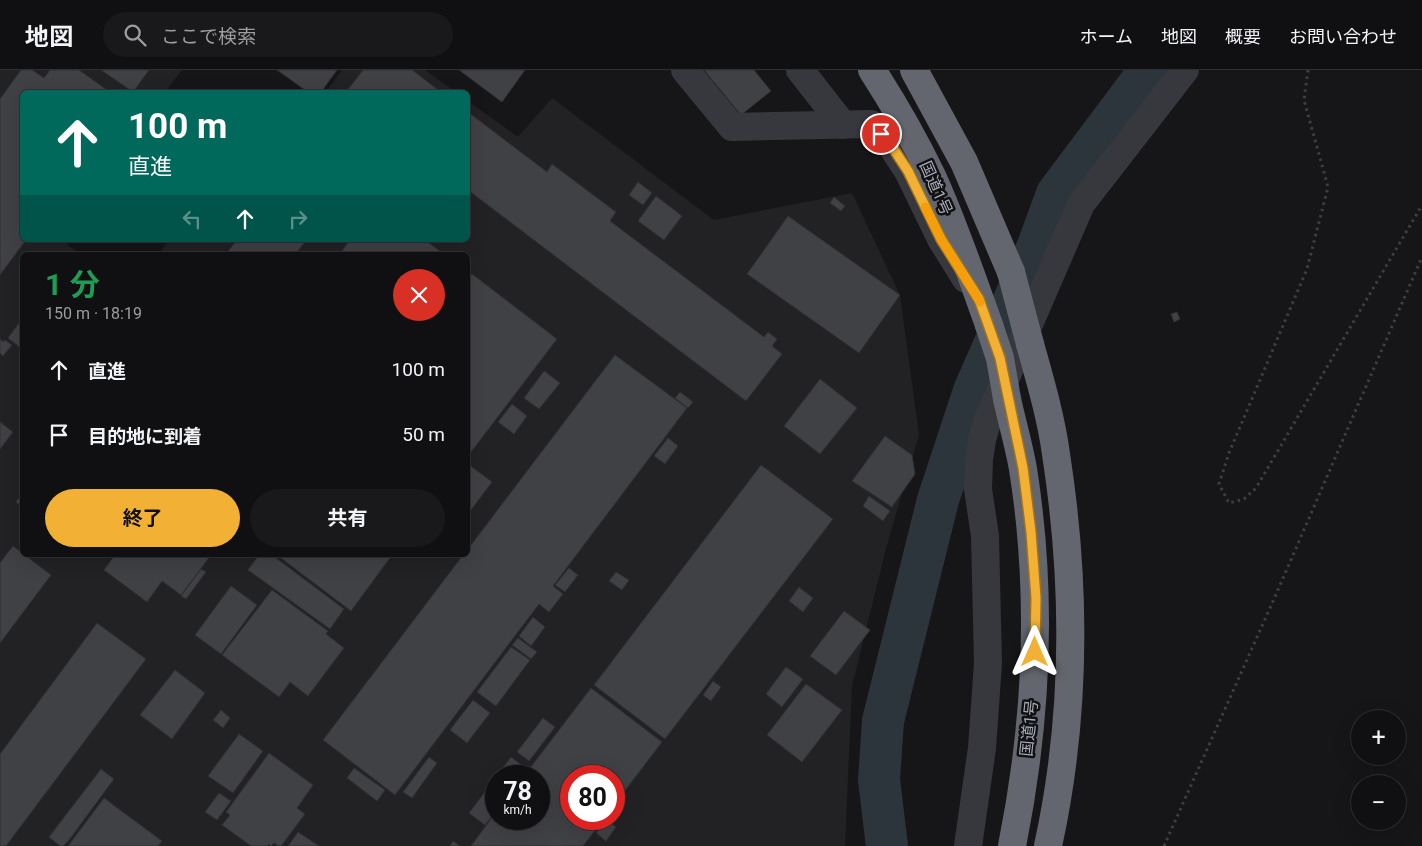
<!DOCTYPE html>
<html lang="ja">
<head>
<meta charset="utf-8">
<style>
  body { margin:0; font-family:Roboto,"Noto Sans JP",sans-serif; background:#19191b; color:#f1f3f6; height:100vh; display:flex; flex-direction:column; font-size:19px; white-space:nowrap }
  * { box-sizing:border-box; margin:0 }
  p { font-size:16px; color:#9c9d9f }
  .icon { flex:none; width:28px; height:28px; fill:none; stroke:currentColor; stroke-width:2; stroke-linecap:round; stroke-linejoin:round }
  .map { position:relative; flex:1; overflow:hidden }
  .panel { position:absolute; left:20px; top:182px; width:450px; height:305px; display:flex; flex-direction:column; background:#101012; border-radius:8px; box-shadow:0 5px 20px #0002,0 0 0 1px #303032 }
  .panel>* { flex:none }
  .hud { position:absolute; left:20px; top:20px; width:450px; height:152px; border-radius:8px; box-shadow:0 5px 20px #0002,0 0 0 1px #303032; background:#00695c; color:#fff; overflow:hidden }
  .controls { position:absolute; left:1351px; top:640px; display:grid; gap:10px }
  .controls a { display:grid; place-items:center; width:55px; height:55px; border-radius:50%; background:#101012; box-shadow:0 5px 20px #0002,0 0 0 1px #303032; font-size:25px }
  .speed { position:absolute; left:485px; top:695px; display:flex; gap:10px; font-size:25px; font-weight:700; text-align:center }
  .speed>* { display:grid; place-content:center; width:65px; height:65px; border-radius:50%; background:#101012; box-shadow:0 5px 20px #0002,0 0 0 1px #303032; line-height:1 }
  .speed small { font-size:12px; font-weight:400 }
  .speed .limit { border:8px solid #d22; background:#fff; color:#111 }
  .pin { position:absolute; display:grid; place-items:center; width:42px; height:42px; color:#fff; margin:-21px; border:2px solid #fff; border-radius:50%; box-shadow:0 1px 5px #0007 }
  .me { position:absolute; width:55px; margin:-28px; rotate:0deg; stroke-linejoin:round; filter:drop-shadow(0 0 4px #0008) }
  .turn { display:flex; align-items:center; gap:18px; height:105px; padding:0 25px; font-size:22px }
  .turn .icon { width:65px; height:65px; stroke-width:2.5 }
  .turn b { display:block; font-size:35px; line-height:42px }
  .lanes { display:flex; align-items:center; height:48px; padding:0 25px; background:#0003; justify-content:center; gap:25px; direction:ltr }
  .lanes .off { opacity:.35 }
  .round { display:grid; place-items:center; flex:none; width:52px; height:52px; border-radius:26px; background:#19191b }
  .summary { display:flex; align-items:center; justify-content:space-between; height:85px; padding:0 25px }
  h1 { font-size:30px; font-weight:700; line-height:38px; color:#1e9e55 }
  .primary-button { display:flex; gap:10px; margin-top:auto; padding:10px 25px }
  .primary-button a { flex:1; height:58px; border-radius:30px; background:#f2b134; color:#111; font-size:20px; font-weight:700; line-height:58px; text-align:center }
  .primary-button a+a { background:#19191b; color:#f1f3f6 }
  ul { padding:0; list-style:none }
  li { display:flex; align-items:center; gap:15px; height:65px; padding:0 25px }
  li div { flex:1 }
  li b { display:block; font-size:19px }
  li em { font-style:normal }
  header { display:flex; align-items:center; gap:30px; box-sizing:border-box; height:70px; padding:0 25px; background:#101012; border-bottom:1px solid #303032 }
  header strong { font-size:24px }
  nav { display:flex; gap:28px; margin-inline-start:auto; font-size:18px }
  .search { width:350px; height:45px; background:#19191b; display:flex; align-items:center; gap:12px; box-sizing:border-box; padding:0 18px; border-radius:28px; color:#9c9d9f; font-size:19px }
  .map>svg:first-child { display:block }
  .built { fill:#222225; fill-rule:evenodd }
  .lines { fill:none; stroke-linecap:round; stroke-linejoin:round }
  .river { stroke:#2c353c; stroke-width:42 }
  .building { fill:#404145; stroke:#303034 }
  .path { stroke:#3d3f44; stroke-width:3; stroke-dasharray:2.5 4; stroke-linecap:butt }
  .minor { stroke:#37383d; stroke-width:28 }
  .highway { stroke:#63666e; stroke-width:28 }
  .highway-bridge { stroke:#63666e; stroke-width:28 }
  .route-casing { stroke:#9d7322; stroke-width:12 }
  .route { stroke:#f2b134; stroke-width:9 }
  .slow { stroke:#f59e0b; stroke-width:9 }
  .labels { text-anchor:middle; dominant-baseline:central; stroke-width:5; stroke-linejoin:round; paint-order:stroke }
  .street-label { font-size:16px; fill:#a8adb8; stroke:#111113 }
</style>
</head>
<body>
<header>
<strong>地図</strong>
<div class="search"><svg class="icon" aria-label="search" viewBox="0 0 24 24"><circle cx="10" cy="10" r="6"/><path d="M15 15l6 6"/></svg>ここで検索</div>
<nav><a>ホーム</a><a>地図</a><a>概要</a><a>お問い合わせ</a></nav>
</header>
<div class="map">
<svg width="1422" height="776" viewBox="0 0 1422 776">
  <rect width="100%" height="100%" fill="#161618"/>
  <g class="built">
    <path d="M0,0H182L165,22H22V170H64L69,176L81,185H22V485H468V185H158L169,170H468V31L518,67L552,28L714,150L852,123L900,225L919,365L887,475L852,616L845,776H0ZM496,706H539V749H496ZM571,706H614V749H571Z"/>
    <polygon points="342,0 425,0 456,22 326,22"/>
  </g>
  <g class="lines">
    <polyline class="river" points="887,776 879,710 883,651 938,430 974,321 1038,176 1057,124 1150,0"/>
  </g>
  <g class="building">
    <polygon points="21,0 32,0 44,8 50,0 79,0 110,22 22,22 22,170 26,170 0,205 0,29"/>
    <polygon points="101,0 149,0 133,22"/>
    <polygon points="277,0 337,0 321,22 308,22"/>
    <polygon points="363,0 412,0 441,22 346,22"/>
    <polygon points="459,0 525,0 502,32"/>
    <polygon points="704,0 754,0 771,21 741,45"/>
    <polygon points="468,42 547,102 552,94 616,142 610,151 764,267 768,262 777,269 772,276 782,284 746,331 468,120"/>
    <polygon points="638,112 652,123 643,135 629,125"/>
    <polygon points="656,126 682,146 664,170 638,151"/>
    <polygon points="834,127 845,136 841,141 830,133"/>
    <polygon points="788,146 900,225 859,283 747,204"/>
    <polygon points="237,170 306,170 295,185 225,185"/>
    <polygon points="350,170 425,170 445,185 339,185"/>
    <polygon points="472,204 557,269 468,386 468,210"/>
    <polygon points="1177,242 1180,249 1174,252 1171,244"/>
    <polygon points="22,249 22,279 8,268"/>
    <polygon points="0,269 3,272 5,270 12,275 3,286 0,283"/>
    <polygon points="615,285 687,338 553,516 563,524 549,542 539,534 395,725 323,670 463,485 468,485 468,479"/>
    <polygon points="544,301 560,313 539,339 524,328"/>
    <polygon points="820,309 857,338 820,384 784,356"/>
    <polygon points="680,322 693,332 688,338 675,328"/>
    <polygon points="512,334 527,346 514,364 498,352"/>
    <polygon points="0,352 13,362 0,379"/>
    <polygon points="885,366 912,385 915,404 892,437 852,411"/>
    <polygon points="668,368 678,376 665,394 654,386"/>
    <polygon points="468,394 492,412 468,444"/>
    <polygon points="761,395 833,449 665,669 594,615"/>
    <polygon points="22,424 22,437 16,432"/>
    <polygon points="869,426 890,441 883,451 863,436"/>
    <polygon points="13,476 51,505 0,573 0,493"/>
    <polygon points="115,485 211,485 181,525 162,511 147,532 104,500"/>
    <polygon points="259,485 272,485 344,539 330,559 248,500"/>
    <polygon points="277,485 392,485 351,541"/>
    <polygon points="569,498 578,505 565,522 555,515"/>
    <polygon points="201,499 206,502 186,529 181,526"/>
    <polygon points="616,502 629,510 622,520 609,511"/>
    <polygon points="231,516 257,535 221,584 195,565"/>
    <polygon points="799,517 813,528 803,542 789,531"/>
    <polygon points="272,520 328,561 326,564 344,578 308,626 290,612 279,627 222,585"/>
    <polygon points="844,541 870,560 836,605 810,586"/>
    <polygon points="533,547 545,557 531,576 519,566"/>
    <polygon points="97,553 146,589 6,776 0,776 0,684"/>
    <polygon points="518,568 537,582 531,589 512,575"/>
    <polygon points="511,577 530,590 496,636 477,622"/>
    <polygon points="786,597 803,609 782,637 766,624"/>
    <polygon points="175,600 205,623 172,669 140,645"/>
    <polygon points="713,611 721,617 711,631 703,625"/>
    <polygon points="806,614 842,640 802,692 767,665"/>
    <polygon points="591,618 662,672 614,735 614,706 571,706 571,749 604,749 583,776 471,776 496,742 496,749 539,749 539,706 524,706"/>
    <polygon points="473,630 490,643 467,673 450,660"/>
    <polygon points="221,640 230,648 223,658 213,650"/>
    <polygon points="543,648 555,657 529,691 517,682"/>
    <polygon points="239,664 263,681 233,723 208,706"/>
    <polygon points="269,683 313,715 297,738 305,744 281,776 278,776 274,773 271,776 269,774 267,776 251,776 222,755 230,745 226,742"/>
    <polygon points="429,687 437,693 412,728 403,722"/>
    <polygon points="511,687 528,700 523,706 497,706"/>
    <polygon points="354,698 385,720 377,731 347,708"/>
    <polygon points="101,699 114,709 69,770 63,776 60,776 49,767"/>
    <polygon points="496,707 496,741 485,755 469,743"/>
    <polygon points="219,723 231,731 217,750 205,742"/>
    <polygon points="104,728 162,771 158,776 68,776"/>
    <polygon points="607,750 616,757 606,771 596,763"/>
    <polygon points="298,762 319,776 288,776"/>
    <polygon points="453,771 460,776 450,776"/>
  </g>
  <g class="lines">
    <g class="path">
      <polyline points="1308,0 1304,30 1328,117 1307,199 1229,383 1219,414 1229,433 1244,429 1256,418 1422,135"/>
      <polyline points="1164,776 1274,529 1422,187"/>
    </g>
    <g class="minor">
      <polyline points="685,0 732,57 871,54 891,75 908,101 941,169 966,209"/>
      <polyline points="800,0 843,55"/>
      <polyline points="968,776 982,678 988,593 985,466 978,419 979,389 982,370 988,349 1081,134 1185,0"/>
    </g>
    <g class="highway">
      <path d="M872,0C894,34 914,69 932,106C954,154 971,205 989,255"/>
      <polyline points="914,0 964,92 1011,202"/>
      <path d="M1030,274C1040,310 1051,347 1056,384C1076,513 1076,648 1048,776"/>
      <path d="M1007,329C1012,352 1019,376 1023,399C1043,525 1037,652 1012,776"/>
    </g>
    <g class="highway-bridge">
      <polyline points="1011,202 1030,274"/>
      <polyline points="989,255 1000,288 1007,329"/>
    </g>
  </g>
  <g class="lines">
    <g class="route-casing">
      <polyline id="route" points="881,64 891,75 908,101 941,169 979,229 1000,288 1023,398 1031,462 1036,528 1035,582"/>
    </g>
    <use href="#route" class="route"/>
    <polyline class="slow" points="925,137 941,169 980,232"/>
  </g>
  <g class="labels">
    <g class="street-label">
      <text transform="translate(936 118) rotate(66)">国道1号</text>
      <text transform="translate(1029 658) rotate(-84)">国道1号</text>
    </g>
  </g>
</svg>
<div class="controls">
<a>+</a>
<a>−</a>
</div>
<div class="speed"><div>78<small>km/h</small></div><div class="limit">80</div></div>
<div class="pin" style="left:881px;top:64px;background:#d93025"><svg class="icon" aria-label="arrive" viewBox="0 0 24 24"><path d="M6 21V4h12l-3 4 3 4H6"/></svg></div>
<svg class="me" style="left:1035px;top:582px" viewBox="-20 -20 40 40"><path d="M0-17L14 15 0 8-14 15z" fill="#f2b134" stroke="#fff" stroke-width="4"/></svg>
<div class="hud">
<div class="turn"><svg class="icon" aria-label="ahead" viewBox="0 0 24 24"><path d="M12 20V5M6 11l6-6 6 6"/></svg><div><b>100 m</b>直進</div></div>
<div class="lanes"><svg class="icon off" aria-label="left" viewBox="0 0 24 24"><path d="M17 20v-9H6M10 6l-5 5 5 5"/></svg><svg class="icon" aria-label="ahead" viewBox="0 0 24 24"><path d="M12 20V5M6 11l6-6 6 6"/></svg><svg class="icon off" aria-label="right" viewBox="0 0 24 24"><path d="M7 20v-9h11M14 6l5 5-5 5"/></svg></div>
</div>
<section class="panel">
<div class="summary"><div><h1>1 分</h1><p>150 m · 18:19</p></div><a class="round" style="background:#d93025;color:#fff"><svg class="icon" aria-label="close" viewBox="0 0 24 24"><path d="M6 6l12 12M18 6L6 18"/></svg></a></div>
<ul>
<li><svg class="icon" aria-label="ahead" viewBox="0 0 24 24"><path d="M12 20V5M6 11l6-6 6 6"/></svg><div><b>直進</b></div><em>100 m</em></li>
<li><svg class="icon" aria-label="arrive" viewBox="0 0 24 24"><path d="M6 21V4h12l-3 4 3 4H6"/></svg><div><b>目的地に到着</b></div><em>50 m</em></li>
</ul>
<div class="primary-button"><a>終了</a><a>共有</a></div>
</section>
</div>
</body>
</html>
